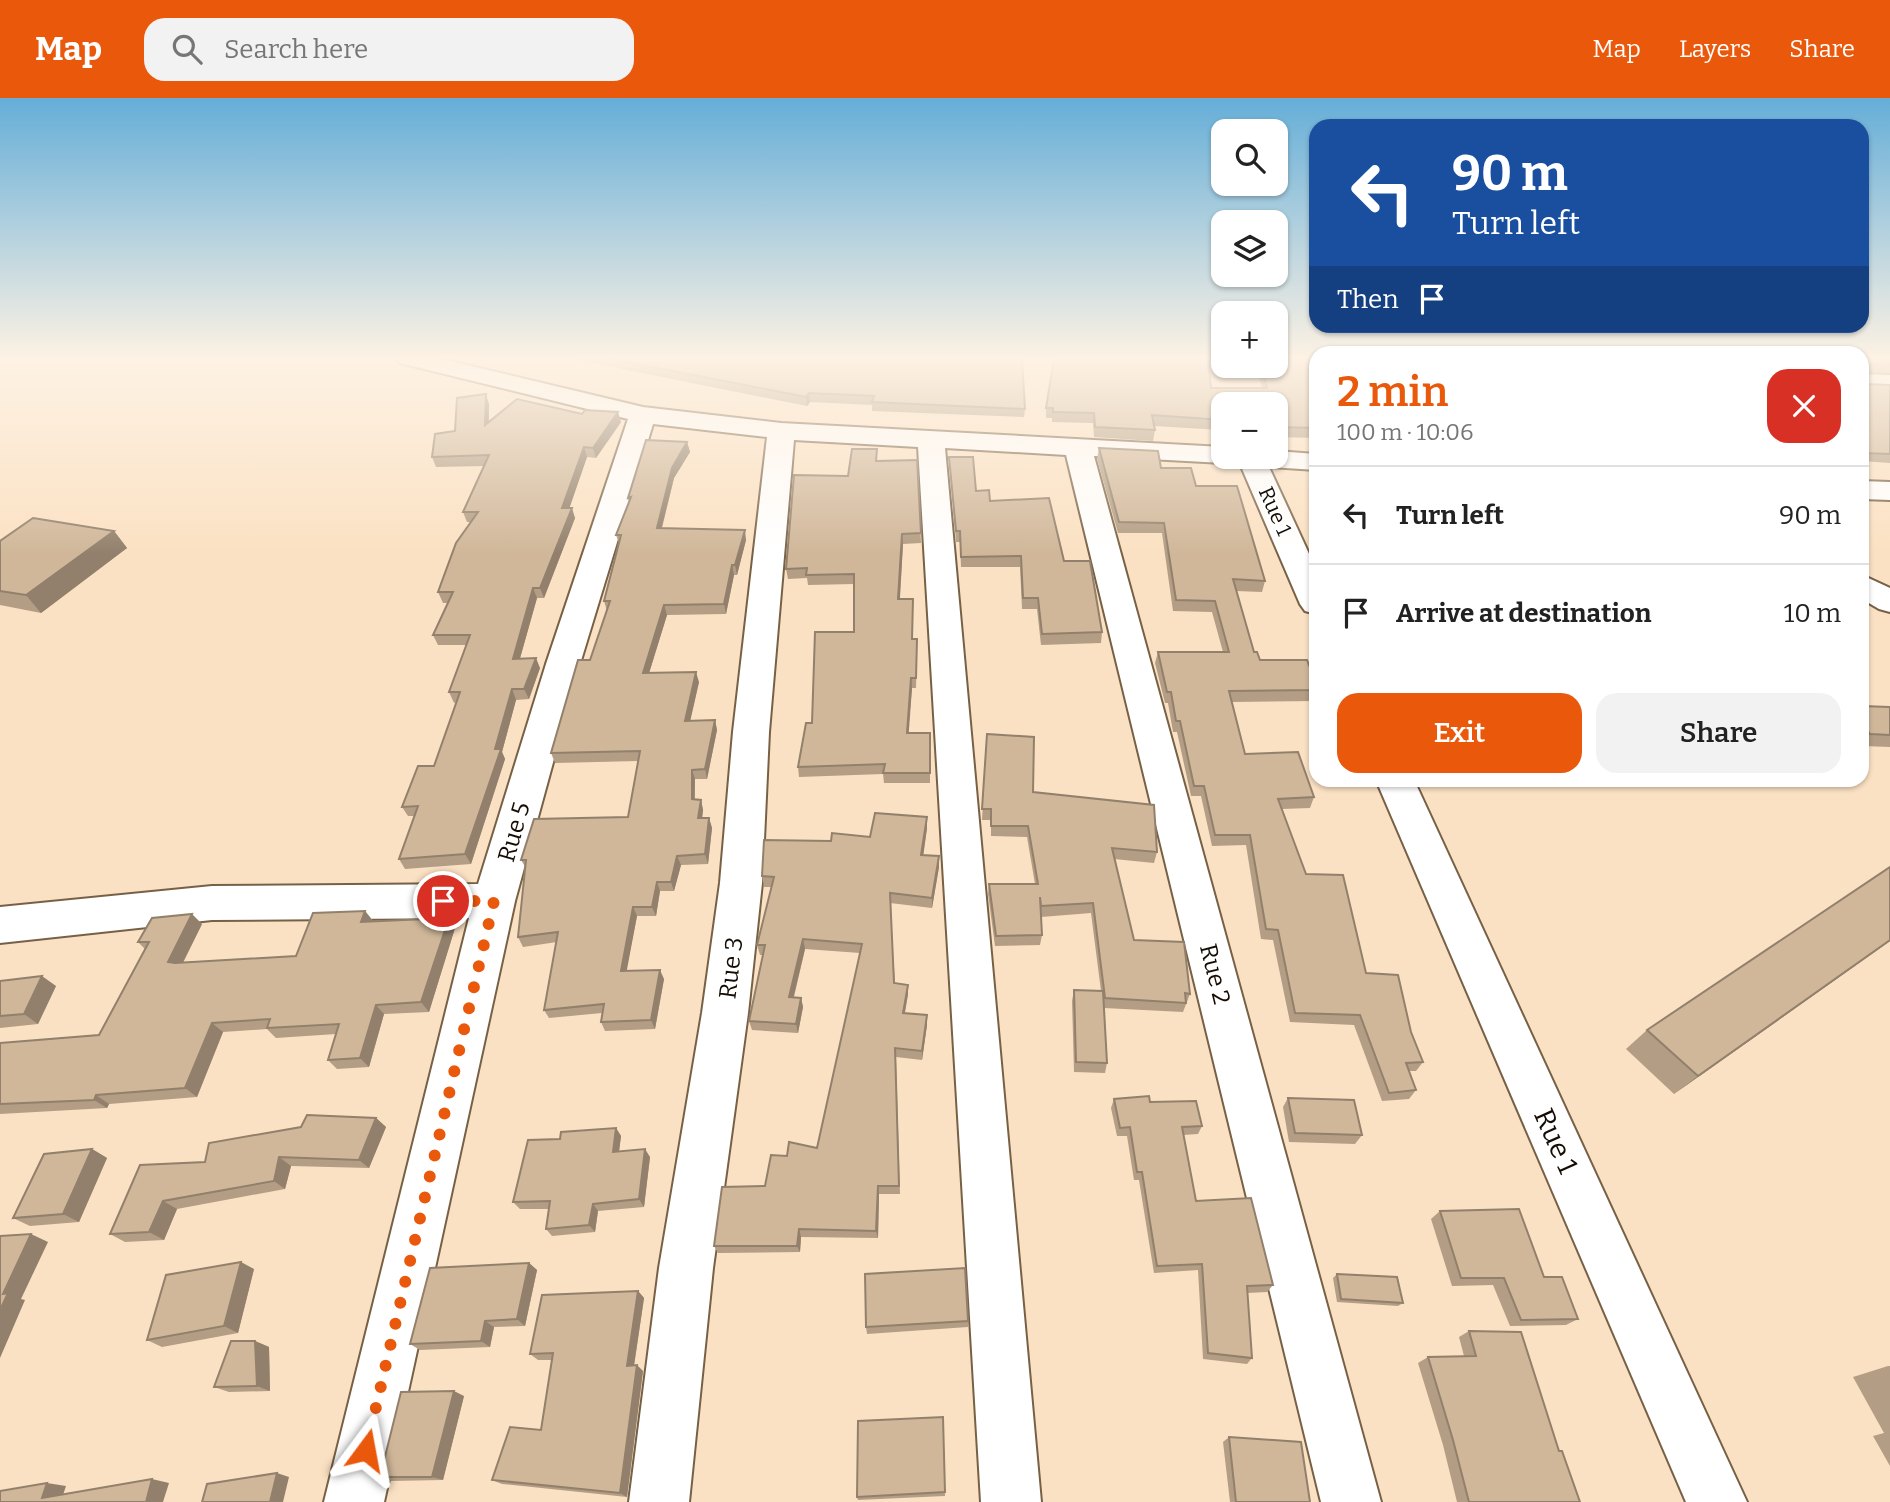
<!DOCTYPE html>
<html lang="en">
<head>
<meta charset="utf-8">
<style>
  body { margin:0; font-family:Bitter,serif; background:#f2f2f2; color:#222; height:100vh; display:flex; flex-direction:column; font-size:26px; white-space:nowrap }
  * { box-sizing:border-box; margin:0 }
  p { font-size:23px; color:#767676 }
  .icon { flex:none; width:38px; height:38px; fill:none; stroke:currentColor; stroke-width:2; stroke-linecap:round; stroke-linejoin:round }
  .map { position:relative; flex:1; overflow:hidden }
  .panel { position:absolute; left:1309px; top:248px; width:560px; height:441px; display:flex; flex-direction:column; background:#fff; border-radius:21px; box-shadow:0 2px 5px #0004 }
  .panel>* { flex:none }
  .guide { position:absolute; left:1309px; top:21px; width:560px; height:214px; border-radius:21px; box-shadow:0 2px 5px #0004; background:#1a4fa0; color:#fff; overflow:hidden }
  .buttons { position:absolute; left:1211px; top:21px; display:grid; gap:14px }
  .buttons a { display:grid; place-items:center; width:77px; height:77px; border-radius:14px; background:#fff; box-shadow:0 2px 5px #0004; font-size:35px }
  .pin { position:absolute; display:grid; place-items:center; width:60px; height:60px; color:#fff; margin:-30px; border:4px solid #fff; border-radius:50%; box-shadow:0 2px 7px #0007 }
  .me { position:absolute; width:77px; margin:-38px; rotate:13deg; stroke-linejoin:round; filter:drop-shadow(0 0 5px #0008) }
  .turn { display:flex; align-items:center; gap:24px; height:147px; padding:0 28px; font-size:32px }
  .turn .icon { width:91px; height:91px; stroke-width:2.5 }
  .turn b { display:block; font-size:49px; line-height:60px }
  .then { display:flex; align-items:center; height:66px; padding:0 28px; background:#0003; gap:14px; font-size:26px }
  .round { display:grid; place-items:center; flex:none; width:74px; height:74px; border-radius:21px; background:#f2f2f2 }
  .summary { display:flex; align-items:center; justify-content:space-between; height:119px; padding:0 28px }
  h1 { font-size:42px; font-weight:600; line-height:52px; color:#ea580c }
  .primary-button { display:flex; gap:14px; margin-top:auto; padding:14px 28px }
  .primary-button a { flex:1; height:80px; border-radius:21px; background:#ea580c; color:#fff; font-size:28px; font-weight:600; line-height:80px; text-align:center }
  .primary-button a+a { background:#f2f2f2; color:#222 }
  ul { padding:0; list-style:none }
  li { display:flex; align-items:center; gap:21px; height:98px; padding:0 28px; border-top:2px solid #e0e0e0 }
  li div { flex:1 }
  li b { display:block; font-size:26px }
  li em { font-style:normal }
  header { display:flex; align-items:center; gap:42px; box-sizing:border-box; height:98px; padding:0 35px; background:#ea580c; color:#fff }
  header strong { font-size:33px }
  nav { display:flex; gap:38px; margin-inline-start:auto; font-size:24px }
  .search { width:490px; height:63px; background:#f2f2f2; display:flex; align-items:center; gap:18px; box-sizing:border-box; padding:0 24px; border-radius:21px; color:#767676; font-size:26px }
  .map>svg:first-child { display:block }
  .lines { fill:none; stroke-linecap:round; stroke-linejoin:round }
  .minor-casing { stroke:#776146; stroke-width:4 }
  .minor { fill:#fff; fill-rule:evenodd }
  .wall { fill:#b39d84 }
  .shaded-wall { fill:#92806c }
  .building { fill:#d0b79a; stroke:#92806c; stroke-width:2 }
  .route { stroke:#ea580c; stroke-width:12; stroke-dasharray:0 21.6 }
  .labels { text-anchor:middle; dominant-baseline:central; stroke-width:5; stroke-linejoin:round; paint-order:stroke }
  .far-street-label { font-size:21px; fill:#150d04; stroke:#fff }
  .street-label { font-size:24px; fill:#150d04; stroke:#fff }
  .near-street-label { font-size:28px; fill:#150d04; stroke:#fff }
</style>
</head>
<body>
<header>
<strong>Map</strong>
<div class="search"><svg class="icon" aria-label="search" viewBox="0 0 24 24"><circle cx="10" cy="10" r="6"/><path d="M15 15l6 6"/></svg>Search here</div>
<nav><a>Map</a><a>Layers</a><a>Share</a></nav>
</header>
<div class="map">
<svg width="1890" height="1404" viewBox="0 0 1890 1404">
  <rect width="100%" height="100%" fill="#fbe1c3"/>
  <g class="lines">
    <g class="minor-casing">
      <g id="minor">
        <polygon points="397,260 438,260 643,309 781,325 1223,349 1223,359 1276,359 1276,353 1316,356 1316,372 1269,369 1316,471 1316,516 1305,513 1300,506 1240,366 1233,363 1223,365 1094,358 1381,1404 1321,1404 1066,357 945,350 1041,1404 981,1404 918,349 794,342 769,634 762,785 748,915 713,1170 689,1404 629,1404 659,1170 702,915 720,785 733,634 767,339 653,326 580,566 515,803 384,1404 324,1404 469,820 212,822 0,845 0,809 212,788 478,786 546,566 628,321 400,265"/>
        <polygon points="1862,276 1890,277 1890,293 1862,292"/>
        <polygon points="1862,383 1890,384 1890,402 1862,401"/>
        <polygon points="1862,477 1890,490 1890,514 1879,511 1862,501"/>
        <polygon points="1376,682 1414,682 1747,1404 1686,1404"/>
      </g>
    </g>
    <use href="#minor" class="minor"/>
  </g>
  <g class="wall">
    <polygon points="567,260 1022,260 1025,311 1024,319 872,313 872,307 810,304 807,308"/>
    <polygon points="1316,260 1316,340 1276,339 1276,306 1223,306 1223,342 1222,342 1221,332 1154,328 1155,332 1153,343 1094,339 1093,325 1052,324 1052,320 1046,320 1046,310 1211,290 1262,290 1256,268 1276,268"/>
    <polygon points="1862,260 1890,260 1890,275 1866,274 1866,286 1890,287 1890,365 1862,363"/>
    <polygon points="489,306 489,324 621,324 596,360 587,359 569,410 575,420 544,500 537,500 520,560 540,570 529,601 516,602 502,654 505,661 471,766 405,771 399,761 414,718 408,718 402,709 434,668 456,604 454,605 449,594 466,547 438,547 433,537 448,505 443,505 438,494 471,424 467,424 463,414 485,368 436,369 432,359 455,333"/>
    <polygon points="687,344 690,354 674,380 662,430 746,442 737,477 734,477 726,516 667,517 649,575 699,584 690,622 715,622 717,632 707,681 695,681 695,701 701,702 703,712 702,720 709,720 712,730 708,766 681,767 674,793 660,793 656,818 637,818 626,873 664,881 655,931 605,933 601,924 602,915 549,920 544,912 557,844 523,849 518,839 526,770 521,762 628,719 638,663 555,665 551,655 590,562 607,513 604,503 619,445 616,437 629,405 628,400"/>
    <polygon points="1099,350 1161,370 1196,388 1265,483 1262,494 1236,493 1254,554 1260,562 1316,585 1316,599 1314,603 1232,604 1245,656 1314,699 1310,710 1282,711 1306,776 1366,875 1411,934 1423,964 1416,973 1409,973 1416,992 1409,1001 1382,1003 1354,927 1290,924 1273,842 1261,841 1246,747 1212,748 1201,698 1191,698 1177,634 1173,634 1168,605 1165,605 1155,565 1158,554 1223,554 1212,514 1173,513 1162,435 1118,435 1097,361"/>
    <polygon points="949,359 976,393 1064,463 1102,534 1101,545 1041,547 1037,511 1022,511 1020,469 961,469 960,444 956,444"/>
    <polygon points="917,362 921,445 903,446 900,501 913,501 913,541 917,552 916,590 912,590 908,635 930,635 930,685 884,685 883,676 799,679 798,669 812,625 854,534 854,486 808,487 807,480 788,481 786,471 848,378 877,363"/>
    <polygon points="114,433 127,450 41,515 0,507 0,443"/>
    <polygon points="1862,608 1890,609 1890,649 1862,648"/>
    <polygon points="987,636 1033,694 1157,754 1154,765 1114,761 1134,842 1190,896 1183,914 1104,910 1107,965 1105,975 1074,974 1072,903 1074,892 1101,893 1091,815 1041,819 1042,837 1040,847 995,848 988,796 989,786 1035,786 1027,739 991,738 991,722 982,722"/>
    <polygon points="927,719 927,730 923,757 939,758 939,769 932,810 890,805 895,885 908,887 908,896 905,915 927,917 927,927 922,962 896,959 900,1096 879,1096 878,1140 801,1139 800,1154 718,1155 714,1148 765,1088 787,1058 817,1050 860,855 805,851 794,899 801,900 803,909 798,935 752,932 749,923 763,857 760,857 757,847 772,789 764,789 762,778 831,743 870,739"/>
    <polygon points="365,813 373,823 449,820 455,830 429,914 384,916 369,969 337,971 328,962 336,936 276,940 267,931 223,934 197,999 109,1006 107,1010 0,1016 0,945 99,937 145,851 138,844 202,826 183,865 296,858"/>
    <polygon points="1890,843 1674,996 1626,951 1647,932"/>
    <polygon points="0,883 56,888 38,926 0,930"/>
    <polygon points="1288,1000 1362,1037 1355,1046 1289,1044 1283,1009"/>
    <polygon points="1114,1001 1150,1004 1202,1028 1198,1036 1183,1037 1196,1103 1273,1187 1267,1194 1247,1195 1252,1260 1247,1266 1203,1261 1198,1172 1154,1175 1139,1082 1134,1082 1127,1038 1117,1038 1111,1010"/>
    <polygon points="376,1020 386,1029 369,1070 291,1068 285,1091 177,1111 164,1142 125,1144 110,1136 205,1064"/>
    <polygon points="616,1030 621,1038 619,1053 650,1059 644,1109 598,1113 595,1134 552,1138 546,1131 549,1111 520,1111 513,1104 560,1041"/>
    <polygon points="92,1051 107,1060 79,1124 30,1128 13,1120"/>
    <polygon points="1440,1113 1544,1179 1578,1221 1566,1227 1510,1228 1493,1187 1452,1188 1431,1121"/>
    <polygon points="529,1165 537,1172 525,1228 494,1229 490,1249 420,1252 410,1246"/>
    <polygon points="254,1171 238,1235 162,1249 147,1242"/>
    <polygon points="1337,1176 1403,1205 1398,1208 1337,1204 1333,1180"/>
    <polygon points="638,1193 644,1200 634,1268 643,1273 627,1399 502,1386 492,1382 541,1332 552,1262 538,1262 530,1256"/>
    <polygon points="968,1223 968,1229 867,1236 866,1229"/>
    <polygon points="1469,1233 1559,1353 1580,1404 1457,1404 1443,1347 1418,1265 1428,1259 1464,1258 1459,1239"/>
    <polygon points="255,1243 269,1249 270,1293 229,1294 214,1289"/>
    <polygon points="1888,1268 1890,1268 1890,1368 1873,1338 1884,1335 1853,1279"/>
    <polygon points="464,1298 443,1382 391,1383 380,1379"/>
    <polygon points="943,1319 945,1398 858,1402 857,1399"/>
    <polygon points="1229,1339 1310,1404 1230,1404 1223,1344"/>
  </g>
  <g class="shaded-wall">
    <polygon points="809,295 810,304 807,308 806,299"/>
    <polygon points="486,296 489,306 488,337 485,327"/>
    <polygon points="618,314 621,324 596,360 593,350"/>
    <polygon points="687,344 690,354 674,380 659,440 657,430 672,370"/>
    <polygon points="584,349 587,359 566,420 562,410"/>
    <polygon points="572,410 575,420 544,500 540,490"/>
    <polygon points="745,432 746,442 737,477 735,467"/>
    <polygon points="114,433 127,450 41,515 26,497"/>
    <polygon points="902,436 903,446 899,512 898,501"/>
    <polygon points="732,467 734,477 726,516 724,506"/>
    <polygon points="533,490 537,500 517,571 513,561"/>
    <polygon points="664,507 667,517 646,585 643,575"/>
    <polygon points="536,560 540,570 529,601 524,591"/>
    <polygon points="696,574 699,584 688,633 685,623"/>
    <polygon points="911,580 912,590 908,645 907,635"/>
    <polygon points="512,591 516,602 502,654 505,661 471,766 465,756"/>
    <polygon points="715,622 717,632 707,681 705,671"/>
    <polygon points="692,672 695,681 694,711 692,701"/>
    <polygon points="701,702 703,712 701,730 698,720"/>
    <polygon points="927,719 927,730 922,767 921,757"/>
    <polygon points="709,720 712,730 708,766 705,756"/>
    <polygon points="677,758 681,767 674,793 671,784"/>
    <polygon points="939,758 939,769 932,810 932,800"/>
    <polygon points="657,784 660,793 656,818 652,809"/>
    <polygon points="633,809 637,818 625,882 621,873"/>
    <polygon points="365,813 373,823 361,824"/>
    <polygon points="192,816 202,826 178,874 168,864"/>
    <polygon points="449,820 455,830 429,914 421,904"/>
    <polygon points="803,841 805,851 791,909 789,899"/>
    <polygon points="1890,842 1890,843 1674,996 1698,978"/>
    <polygon points="660,872 664,881 655,931 651,922"/>
    <polygon points="42,878 56,888 38,926 24,916"/>
    <polygon points="908,887 908,896 903,924 903,915"/>
    <polygon points="801,900 803,909 798,935 796,926"/>
    <polygon points="376,907 384,916 369,969 360,960"/>
    <polygon points="927,917 927,927 922,962 922,953"/>
    <polygon points="212,925 223,934 197,999 185,990"/>
    <polygon points="96,997 109,1006 107,1010 94,1002"/>
    <polygon points="376,1020 386,1029 369,1070 359,1062"/>
    <polygon points="616,1030 621,1038 618,1062 613,1054"/>
    <polygon points="92,1051 107,1060 79,1124 63,1116"/>
    <polygon points="645,1051 650,1059 644,1109 639,1101"/>
    <polygon points="279,1059 291,1068 285,1091 274,1083"/>
    <polygon points="878,1088 879,1096 878,1140 876,1133"/>
    <polygon points="163,1103 177,1111 164,1142 149,1134"/>
    <polygon points="593,1106 598,1113 595,1134 589,1127"/>
    <polygon points="799,1131 801,1139 800,1154 797,1148"/>
    <polygon points="31,1136 48,1144 21,1201 25,1202 0,1260 0,1212 3,1196"/>
    <polygon points="241,1164 254,1171 238,1235 224,1228"/>
    <polygon points="529,1165 537,1172 525,1228 517,1221"/>
    <polygon points="638,1193 644,1200 633,1274 627,1268"/>
    <polygon points="485,1223 494,1229 490,1249 481,1243"/>
    <polygon points="255,1243 269,1249 270,1293 257,1288"/>
    <polygon points="637,1267 643,1273 627,1399 620,1395"/>
    <polygon points="454,1293 464,1298 443,1382 432,1379"/>
    <polygon points="277,1375 289,1379 283,1404 270,1404"/>
    <polygon points="152,1381 169,1385 163,1404 146,1404"/>
    <polygon points="47,1385 66,1388 61,1403 42,1400"/>
  </g>
  <g class="building">
    <polygon points="607,260 1022,260 1025,311 872,304 874,298 809,295 806,299"/>
    <polygon points="1054,260 1208,260 1211,290 1267,290 1261,268 1276,268 1276,260 1316,260 1316,291 1312,291 1316,301 1316,330 1276,329 1276,306 1223,306 1223,324 1223,322 1152,317 1155,332 1095,329 1094,315 1053,314 1053,310 1046,310"/>
    <polygon points="1862,260 1890,260 1890,267 1866,266 1866,286 1890,287 1890,356 1862,355"/>
    <polygon points="486,296 485,327 517,301 582,316 585,312 618,314 593,350 584,349 562,410 572,410 540,490 533,490 513,561 536,560 524,591 512,591 495,651 501,651 465,756 399,761 418,708 402,709 418,668 434,668 460,594 449,594 470,537 433,537 453,494 438,494 456,445 478,414 463,414 489,357 432,359 435,336 455,333 457,300"/>
    <polygon points="646,342 687,344 672,370 657,430 745,432 735,467 732,467 724,506 664,507 643,575 696,574 685,623 715,622 705,671 692,672 692,701 701,702 698,720 709,720 705,756 677,758 671,784 657,784 652,809 633,809 621,873 660,872 651,922 601,924 604,906 544,912 558,834 518,839 526,762 521,762 534,721 628,719 640,653 551,655 578,562 590,562 610,503 604,503 621,437 616,437 631,399 628,400"/>
    <polygon points="1099,350 1158,353 1161,370 1191,370 1196,388 1237,388 1265,483 1233,481 1254,554 1257,554 1260,562 1307,562 1316,585 1316,592 1229,593 1245,656 1298,654 1314,699 1278,701 1306,776 1343,777 1366,875 1398,877 1411,934 1423,964 1406,965 1416,992 1389,995 1360,917 1295,915 1278,832 1266,831 1250,737 1215,737 1204,688 1194,688 1180,623 1176,623 1171,594 1167,594 1158,554 1229,554 1215,503 1176,502 1164,425 1119,424"/>
    <polygon points="852,351 877,351 876,363 917,362 921,435 902,436 898,501 913,501 912,541 917,541 916,580 911,580 907,635 930,635 930,675 883,675 885,666 798,669 806,625 812,625 815,534 854,534 854,476 806,477 807,470 786,471 794,377 848,378"/>
    <polygon points="949,359 973,359 976,393 989,392 990,403 1049,400 1064,463 1090,463 1102,534 1042,536 1038,500 1023,500 1021,458 961,459 960,433 956,433"/>
    <polygon points="33,420 114,433 26,497 0,493 0,443"/>
    <polygon points="1862,608 1890,609 1890,637 1870,636 1862,625"/>
    <polygon points="987,636 1034,639 1033,694 1154,707 1157,754 1112,750 1134,842 1184,844 1190,896 1185,895 1186,905 1105,900 1093,805 1041,808 1040,799 1042,837 996,838 989,786 1038,786 1028,728 991,728 991,711 982,711"/>
    <polygon points="875,715 927,719 921,757 939,758 932,800 890,795 894,885 908,887 903,915 927,917 922,953 895,950 899,1088 878,1088 876,1133 799,1131 797,1148 714,1148 722,1089 765,1088 771,1057 787,1058 789,1044 817,1050 862,846 803,841 789,899 801,900 796,926 749,923 765,847 757,847 774,779 762,778 764,742 831,743 832,735 870,739"/>
    <polygon points="1890,769 1890,842 1698,978 1647,932"/>
    <polygon points="365,813 361,824 449,820 421,904 376,907 360,960 328,962 339,926 267,930 270,921 212,925 185,990 96,997 94,1002 0,1006 0,945 99,937 149,844 138,844 152,820 192,816 168,864 175,865 296,858 313,815"/>
    <polygon points="42,878 24,916 0,918 0,883"/>
    <polygon points="1074,892 1103,893 1107,965 1076,964"/>
    <polygon points="1149,998 1150,1004 1196,1003 1202,1028 1182,1029 1196,1103 1251,1100 1273,1187 1247,1188 1252,1260 1208,1255 1202,1166 1157,1168 1142,1074 1137,1074 1130,1029 1120,1030 1114,1001"/>
    <polygon points="1288,1000 1354,1002 1362,1037 1295,1035"/>
    <polygon points="307,1017 376,1020 359,1062 279,1059 274,1083 163,1103 149,1134 110,1136 140,1067 205,1064 209,1045 301,1029"/>
    <polygon points="616,1030 613,1054 645,1051 639,1101 593,1106 589,1127 546,1131 550,1103 513,1104 528,1042 560,1041 561,1034"/>
    <polygon points="92,1051 63,1116 13,1120 44,1056"/>
    <polygon points="1519,1111 1544,1179 1562,1179 1578,1221 1521,1222 1504,1180 1461,1180 1440,1113"/>
    <polygon points="31,1136 3,1196 8,1195 0,1212 0,1138"/>
    <polygon points="241,1164 224,1228 147,1242 166,1177"/>
    <polygon points="529,1165 517,1221 485,1223 481,1243 410,1246 430,1170"/>
    <polygon points="965,1170 968,1223 866,1229 865,1176"/>
    <polygon points="1337,1176 1397,1179 1403,1205 1341,1201"/>
    <polygon points="638,1193 627,1268 637,1267 620,1395 492,1382 510,1329 541,1332 553,1255 530,1256 542,1197"/>
    <polygon points="1469,1233 1521,1234 1559,1353 1562,1353 1580,1404 1469,1404 1453,1342 1428,1259 1476,1258"/>
    <polygon points="231,1243 255,1243 257,1288 214,1289"/>
    <polygon points="454,1293 432,1379 380,1379 401,1294"/>
    <polygon points="943,1319 945,1394 857,1399 858,1323"/>
    <polygon points="1229,1339 1301,1344 1310,1404 1236,1404"/>
    <polygon points="277,1375 270,1404 202,1404 207,1386"/>
    <polygon points="152,1381 146,1404 0,1404 0,1393 47,1385 42,1400"/>
  </g>
  <linearGradient id="sky" x2="0" y2="1"><stop stop-color="#65aed8"/><stop offset="0.57" stop-color="#fdf2e4"/><stop offset="1" stop-color="#fdf2e4" stop-opacity="0"/></linearGradient>
  <rect width="1890" height="456" fill="url(#sky)"/>
  <g class="lines">
    <polyline class="route" points="366,1352 494,803 443,803"/>
  </g>
  <g class="labels">
    <g class="far-street-label">
      <text transform="translate(1275 413) rotate(66)">Rue 1</text>
    </g>
    <g class="street-label">
      <text transform="translate(514 734) rotate(-74)">Rue 5</text>
      <text transform="translate(731 870) rotate(-83)">Rue 3</text>
      <text transform="translate(1215 876) rotate(76)">Rue 2</text>
    </g>
    <g class="near-street-label">
      <text transform="translate(1556 1043) rotate(66)">Rue 1</text>
    </g>
  </g>
</svg>
<div class="buttons">
<a><svg class="icon" aria-label="search" viewBox="0 0 24 24"><circle cx="10" cy="10" r="6"/><path d="M15 15l6 6"/></svg></a>
<a><svg class="icon" aria-label="layers" viewBox="0 0 24 24"><path d="M12 4l9 5-9 5-9-5zM3 14l9 5 9-5"/></svg></a>
<a>+</a>
<a>−</a>
</div>
<div class="pin" style="left:443px;top:803px;background:#d93025"><svg class="icon" aria-label="arrive" viewBox="0 0 24 24"><path d="M6 21V4h12l-3 4 3 4H6"/></svg></div>
<svg class="me" style="left:366px;top:1352px" viewBox="-20 -20 40 40"><path d="M0-17L14 15 0 8-14 15z" fill="#ea580c" stroke="#fff" stroke-width="4"/></svg>
<div class="guide">
<div class="turn"><svg class="icon" aria-label="left" viewBox="0 0 24 24"><path d="M17 20v-9H6M10 6l-5 5 5 5"/></svg><div><b>90 m</b>Turn left</div></div>
<div class="then">Then<svg class="icon" aria-label="arrive" viewBox="0 0 24 24"><path d="M6 21V4h12l-3 4 3 4H6"/></svg></div>
</div>
<section class="panel">
<div class="summary"><div><h1>2 min</h1><p>100 m · 10:06</p></div><a class="round" style="background:#d93025;color:#fff"><svg class="icon" aria-label="close" viewBox="0 0 24 24"><path d="M6 6l12 12M18 6L6 18"/></svg></a></div>
<ul>
<li><svg class="icon" aria-label="left" viewBox="0 0 24 24"><path d="M17 20v-9H6M10 6l-5 5 5 5"/></svg><div><b>Turn left</b></div><em>90 m</em></li>
<li><svg class="icon" aria-label="arrive" viewBox="0 0 24 24"><path d="M6 21V4h12l-3 4 3 4H6"/></svg><div><b>Arrive at destination</b></div><em>10 m</em></li>
</ul>
<div class="primary-button"><a>Exit</a><a>Share</a></div>
</section>
</div>
</body>
</html>
